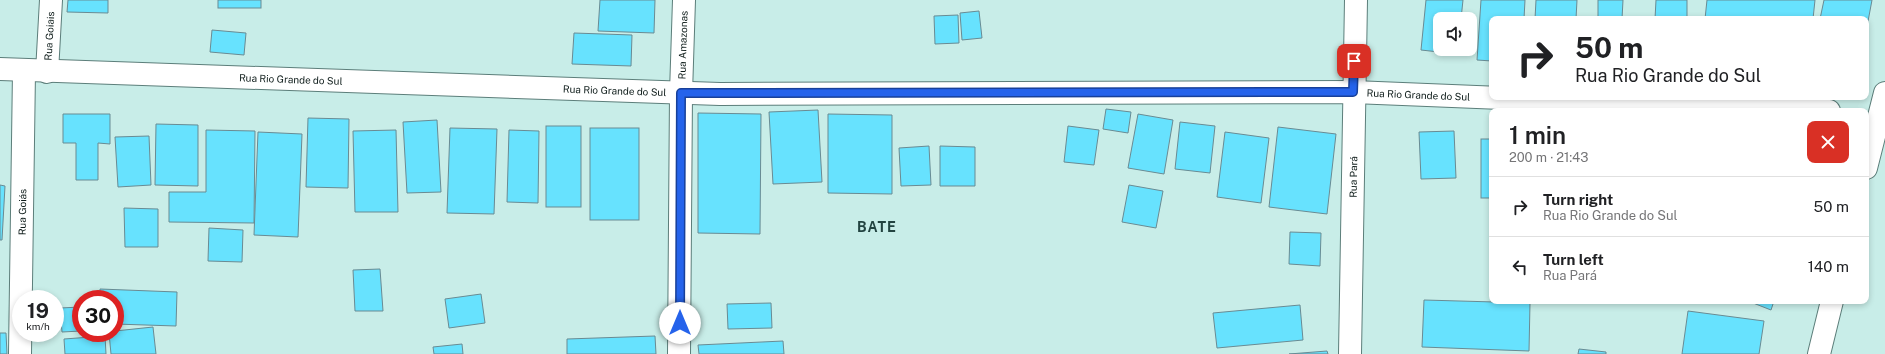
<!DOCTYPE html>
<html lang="en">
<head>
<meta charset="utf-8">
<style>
  body { margin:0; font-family:"Public Sans",sans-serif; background:#f2f2f2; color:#202124; height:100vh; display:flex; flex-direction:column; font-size:15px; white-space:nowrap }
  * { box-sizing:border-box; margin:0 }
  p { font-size:13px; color:#757577 }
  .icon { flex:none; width:22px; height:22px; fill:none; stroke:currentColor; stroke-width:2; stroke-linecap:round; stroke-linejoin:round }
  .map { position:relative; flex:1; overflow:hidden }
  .side { position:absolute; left:1489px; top:108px; width:380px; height:196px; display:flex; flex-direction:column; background:#fff; border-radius:8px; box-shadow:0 2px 6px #0003 }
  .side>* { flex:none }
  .guide { position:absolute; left:1489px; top:16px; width:380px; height:84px; border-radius:8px; box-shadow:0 2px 6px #0003; background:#fff; color:#202124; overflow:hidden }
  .controls { position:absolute; left:1433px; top:12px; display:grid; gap:8px }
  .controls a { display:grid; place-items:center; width:44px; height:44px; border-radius:8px; background:#fff; box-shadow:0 2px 6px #0003; font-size:20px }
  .speed { position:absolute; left:12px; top:290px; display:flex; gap:8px; font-size:20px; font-weight:700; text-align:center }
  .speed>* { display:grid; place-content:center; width:52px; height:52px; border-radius:50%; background:#fff; box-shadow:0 2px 6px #0003; line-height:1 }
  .speed small { font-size:10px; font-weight:400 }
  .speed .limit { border:6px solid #d22; background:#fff; color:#111 }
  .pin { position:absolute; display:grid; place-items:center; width:34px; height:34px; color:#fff; margin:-17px; border-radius:8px; box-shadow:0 2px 6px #0006 }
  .me { position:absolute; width:44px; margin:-22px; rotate:0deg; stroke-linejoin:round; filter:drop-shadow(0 0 3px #0008) }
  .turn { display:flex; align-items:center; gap:14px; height:84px; padding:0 20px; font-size:18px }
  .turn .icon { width:52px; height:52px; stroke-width:2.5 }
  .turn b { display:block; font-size:28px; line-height:34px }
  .round { display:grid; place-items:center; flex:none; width:42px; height:42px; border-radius:8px; background:#f2f2f2 }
  .headline { display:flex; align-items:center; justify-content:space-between; height:68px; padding:0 20px }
  h1 { font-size:24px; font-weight:600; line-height:30px }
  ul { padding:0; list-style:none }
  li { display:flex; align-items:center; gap:12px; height:60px; padding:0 20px; border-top:1px solid #e0e0e0 }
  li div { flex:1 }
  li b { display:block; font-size:15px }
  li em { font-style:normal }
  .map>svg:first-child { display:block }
  .building { fill:#67e2fe; stroke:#698b93 }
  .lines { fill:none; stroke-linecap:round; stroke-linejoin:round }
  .minor-casing { stroke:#5c7e7a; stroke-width:24 }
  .minor { stroke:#fff; stroke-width:22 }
  .route-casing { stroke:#184099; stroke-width:10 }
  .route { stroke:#2563eb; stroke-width:7 }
  .labels { text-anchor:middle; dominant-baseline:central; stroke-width:4; stroke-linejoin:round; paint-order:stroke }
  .street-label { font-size:10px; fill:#0d1b19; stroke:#c8ede8 }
  .district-label { font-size:14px; font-weight:bold; letter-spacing:1px; fill:#224340; stroke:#c8ede8 }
</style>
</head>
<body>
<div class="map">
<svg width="1885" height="354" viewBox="0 0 1885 354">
  <rect width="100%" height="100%" fill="#c8ede8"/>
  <g class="building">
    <polygon points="68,0 108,0 108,13 67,12"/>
    <rect x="218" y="0" width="43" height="8"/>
    <polygon points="600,0 655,0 654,33 598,31"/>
    <polygon points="1426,0 1463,0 1461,19 1440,19 1440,49 1457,49 1457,54 1421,50"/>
    <polygon points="1481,0 1525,0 1524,19 1492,19 1492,61 1477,60"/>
    <polygon points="1536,0 1577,0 1576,19 1535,19"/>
    <polygon points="1598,0 1623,0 1622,19 1598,19"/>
    <polygon points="1656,0 1687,0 1687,19 1655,19"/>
    <polygon points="1707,0 1815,0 1813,19 1705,19"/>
    <polygon points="1824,0 1872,0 1866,32 1866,19 1820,19"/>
    <polygon points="979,11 982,38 962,40 960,13"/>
    <polygon points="958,15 959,43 935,44 934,16"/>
    <polygon points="212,30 246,33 244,55 210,52"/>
    <polygon points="574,33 632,35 631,66 572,64"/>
    <polygon points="1106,109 1131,112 1128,133 1103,129"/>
    <polygon points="818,110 822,182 773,184 769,112"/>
    <polygon points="698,113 761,114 760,234 698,233"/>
    <polygon points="63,114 110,114 110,144 98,143 98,180 76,180 76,143 63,143"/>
    <polygon points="828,114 892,115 892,194 828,193"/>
    <polygon points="1138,114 1173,120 1164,174 1128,168"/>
    <polygon points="308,118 349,119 348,188 306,187"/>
    <polygon points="437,120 441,192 407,193 403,122"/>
    <polygon points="1180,122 1215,126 1210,173 1175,169"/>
    <polygon points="156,124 198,125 198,186 155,185"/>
    <rect x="546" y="126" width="35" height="81"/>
    <polygon points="1068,126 1099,130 1094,165 1064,162"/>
    <polygon points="1278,127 1336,134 1327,214 1269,207"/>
    <polygon points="450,128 497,129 494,214 447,213"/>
    <rect x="590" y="128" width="49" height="92"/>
    <polygon points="206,130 255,131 254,223 169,222 169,192 206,192"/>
    <polygon points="396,130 398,212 355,212 353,131"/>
    <polygon points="509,130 539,131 538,203 507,202"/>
    <polygon points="1454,131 1456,178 1421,179 1419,132"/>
    <polygon points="258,132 302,134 298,237 254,235"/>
    <polygon points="1225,132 1269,138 1261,203 1217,197"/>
    <polygon points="149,136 151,185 118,187 115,137"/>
    <rect x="1481" y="139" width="11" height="59"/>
    <polygon points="929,146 931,185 901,186 899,148"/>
    <polygon points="940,146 975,147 975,186 940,186"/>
    <polygon points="0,185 5,186 2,240 0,240"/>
    <polygon points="1129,185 1163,191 1156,228 1122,222"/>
    <polygon points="124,208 158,209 158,247 125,247"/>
    <polygon points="209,228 243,230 242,262 208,261"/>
    <polygon points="1290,232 1321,233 1320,266 1289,264"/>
    <polygon points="380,269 383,311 355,311 353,270"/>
    <polygon points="100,289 177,292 176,326 115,324 115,299 100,299"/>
    <polygon points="481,294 485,323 449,328 445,299"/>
    <polygon points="1424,300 1530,303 1529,351 1422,347"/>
    <polygon points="1748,301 1774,301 1771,310"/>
    <polygon points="771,303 772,328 728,329 727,304"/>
    <polygon points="1300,305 1303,340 1217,348 1213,313"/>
    <polygon points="81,307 81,331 62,332 60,308"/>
    <polygon points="1688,311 1764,321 1759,354 1682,354"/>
    <polygon points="153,327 156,354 111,354 109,333 115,333 115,331"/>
    <polygon points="0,333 6,333 7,354 0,354"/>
    <polygon points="105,336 106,354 65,354 64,339"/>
    <polygon points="655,336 656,354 567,354 567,339"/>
    <polygon points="783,341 784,354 699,354 698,345"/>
    <polygon points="462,344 463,354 434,354 433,347"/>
    <polygon points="1579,349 1606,352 1606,354 1578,354"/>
    <polygon points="1327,351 1328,354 1289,354"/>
  </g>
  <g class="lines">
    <g class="minor-casing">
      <g id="minor">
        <path id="s1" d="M0,69L720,94L1353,92L1829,111"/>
        <path id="s2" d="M47,72L51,0"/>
        <polyline points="1866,168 1885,93"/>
        <path id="s3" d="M20,354L24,71"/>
        <path id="s4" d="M679,354L681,93L684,0"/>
        <path id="s5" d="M1350,354L1356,0"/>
        <polyline points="1819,354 1832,301"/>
      </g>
    </g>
    <use href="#minor" class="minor"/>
  </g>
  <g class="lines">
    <g class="route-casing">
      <polyline id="route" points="680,323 681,93 1353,92 1354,61"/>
    </g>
    <use href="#route" class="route"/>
  </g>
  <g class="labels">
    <g class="street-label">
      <text stroke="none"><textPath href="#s2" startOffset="36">Rua Goiais</textPath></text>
      <text stroke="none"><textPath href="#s4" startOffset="309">Rua Amazonas</textPath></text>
      <text stroke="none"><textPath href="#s1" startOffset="291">Rua Rio Grande do Sul</textPath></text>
      <text stroke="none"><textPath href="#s1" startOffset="615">Rua Rio Grande do Sul</textPath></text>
      <text stroke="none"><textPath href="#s1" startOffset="1419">Rua Rio Grande do Sul</textPath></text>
      <text stroke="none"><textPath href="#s5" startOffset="177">Rua Pará</textPath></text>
      <text stroke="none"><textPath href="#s3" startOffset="142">Rua Goiás</textPath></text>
    </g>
    <g class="district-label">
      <text x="877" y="227">BATE</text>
    </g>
  </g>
</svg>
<div class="controls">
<a><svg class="icon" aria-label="sound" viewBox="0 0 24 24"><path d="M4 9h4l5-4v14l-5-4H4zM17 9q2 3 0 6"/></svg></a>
</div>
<div class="speed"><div>19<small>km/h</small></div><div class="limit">30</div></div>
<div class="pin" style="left:1354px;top:61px;background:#d93025"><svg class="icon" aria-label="arrive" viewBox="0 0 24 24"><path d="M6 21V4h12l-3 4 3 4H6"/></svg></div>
<svg class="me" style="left:680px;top:323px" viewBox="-20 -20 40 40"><circle r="19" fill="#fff"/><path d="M0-13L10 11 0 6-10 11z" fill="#2563eb"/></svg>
<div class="guide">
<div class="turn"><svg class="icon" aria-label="right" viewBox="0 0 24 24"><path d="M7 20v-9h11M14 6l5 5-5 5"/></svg><div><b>50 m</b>Rua Rio Grande do Sul</div></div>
</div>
<section class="side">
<div class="headline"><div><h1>1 min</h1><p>200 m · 21:43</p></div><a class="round" style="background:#d93025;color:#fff"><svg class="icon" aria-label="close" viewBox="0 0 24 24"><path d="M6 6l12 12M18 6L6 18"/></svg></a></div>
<ul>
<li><svg class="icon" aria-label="right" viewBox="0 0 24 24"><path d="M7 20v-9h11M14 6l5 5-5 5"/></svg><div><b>Turn right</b><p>Rua Rio Grande do Sul</p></div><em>50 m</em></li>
<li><svg class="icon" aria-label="left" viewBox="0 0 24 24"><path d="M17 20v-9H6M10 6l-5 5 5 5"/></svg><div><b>Turn left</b><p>Rua Pará</p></div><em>140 m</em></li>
</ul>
</section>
</div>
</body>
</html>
